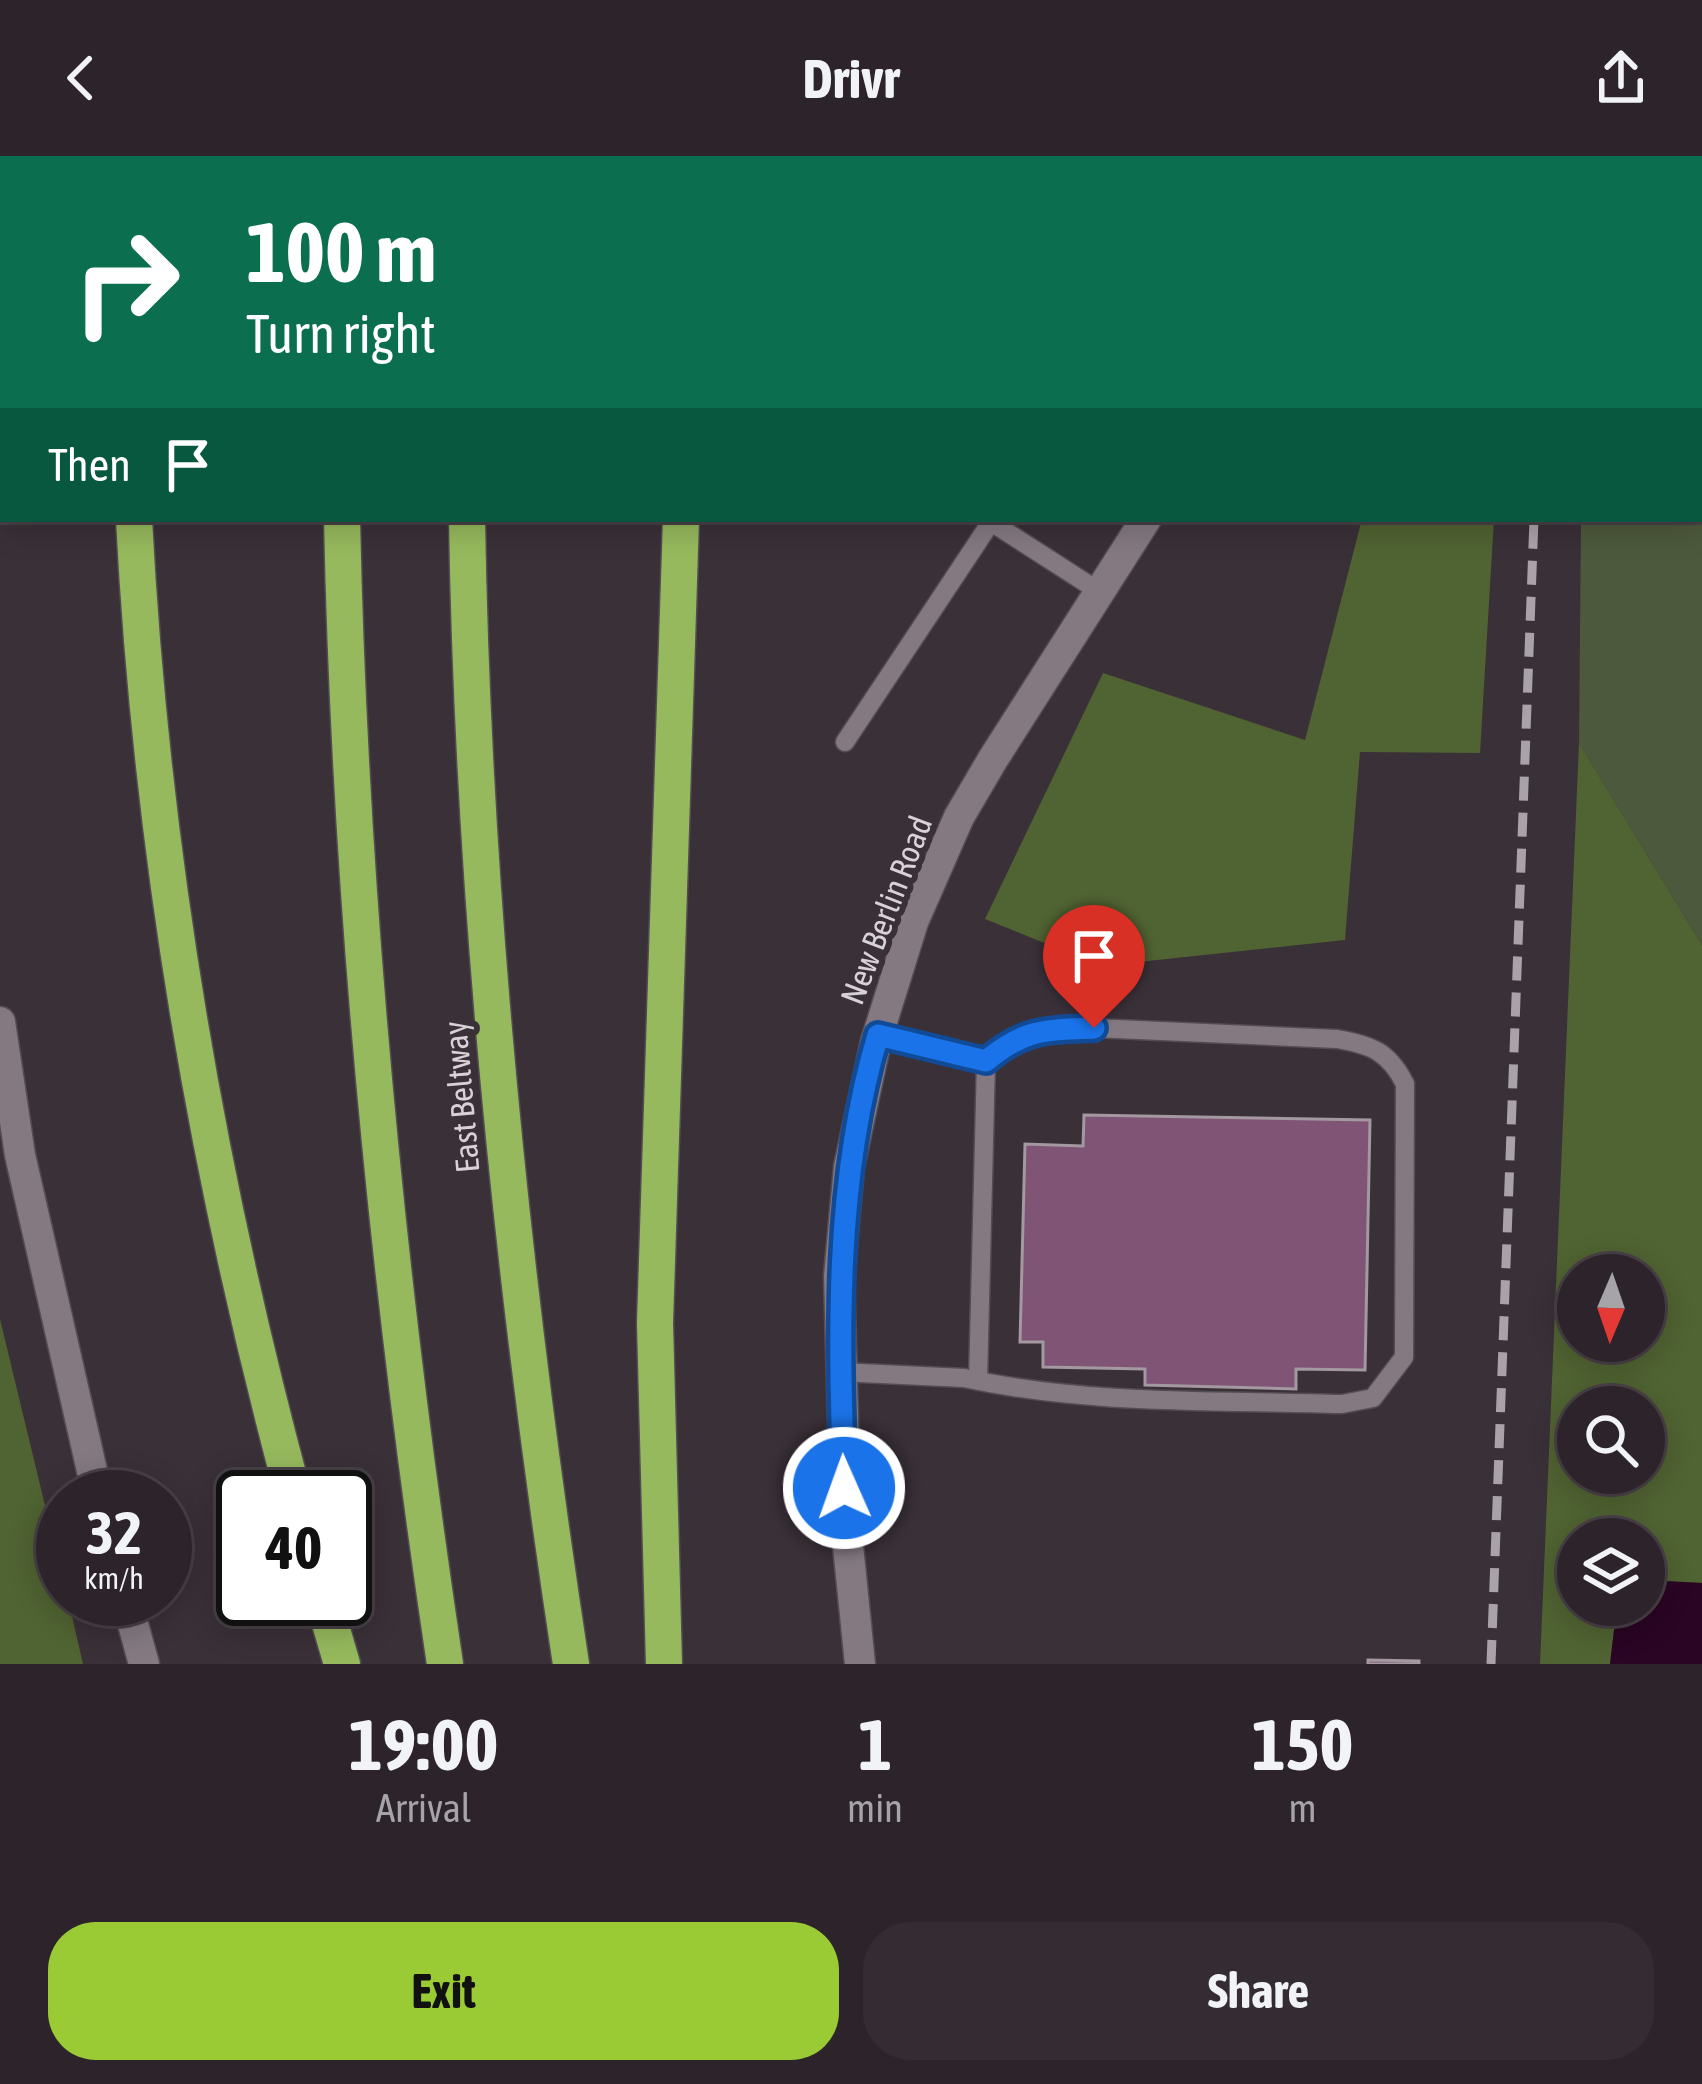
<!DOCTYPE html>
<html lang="en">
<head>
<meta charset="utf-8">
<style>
  body { margin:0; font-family:"Asap Condensed",sans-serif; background:#342c32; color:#f1f3f6; height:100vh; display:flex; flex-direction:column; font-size:45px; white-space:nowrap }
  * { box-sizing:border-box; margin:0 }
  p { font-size:39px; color:#a6a4a8 }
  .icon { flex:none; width:66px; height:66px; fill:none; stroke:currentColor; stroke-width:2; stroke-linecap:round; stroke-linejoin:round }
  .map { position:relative; height:1508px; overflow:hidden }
  .panel { display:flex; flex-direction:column; background:#2c242a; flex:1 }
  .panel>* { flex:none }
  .hud { position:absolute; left:0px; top:0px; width:1704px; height:366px; box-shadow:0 6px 30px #0003,0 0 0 3px #484147; background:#0b6e4f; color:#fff; overflow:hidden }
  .needle { width:78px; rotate:182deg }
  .buttons { position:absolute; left:1557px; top:1098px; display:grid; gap:24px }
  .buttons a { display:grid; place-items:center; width:108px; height:108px; border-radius:50%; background:#2c242a; box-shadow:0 6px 30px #0003,0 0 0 3px #484147; font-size:60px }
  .speed { position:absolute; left:36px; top:1314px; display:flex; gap:24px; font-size:60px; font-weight:700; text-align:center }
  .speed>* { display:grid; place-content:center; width:156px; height:156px; border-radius:50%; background:#2c242a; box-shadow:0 6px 30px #0003,0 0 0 3px #484147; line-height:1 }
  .speed small { font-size:30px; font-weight:400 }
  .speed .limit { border:6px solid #111; border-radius:18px; background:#fff; color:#111 }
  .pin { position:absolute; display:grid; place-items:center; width:102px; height:102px; color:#fff; margin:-123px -51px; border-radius:50% 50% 50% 0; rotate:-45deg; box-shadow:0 0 12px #0007 }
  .pin .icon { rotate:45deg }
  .me { position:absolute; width:132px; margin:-66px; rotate:358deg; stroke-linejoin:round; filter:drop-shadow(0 0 9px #0008) }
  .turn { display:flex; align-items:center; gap:42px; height:252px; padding:0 48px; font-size:54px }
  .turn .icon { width:156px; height:156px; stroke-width:2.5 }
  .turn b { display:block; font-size:84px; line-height:102px }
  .then { display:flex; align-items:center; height:114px; padding:0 48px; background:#0003; gap:24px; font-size:45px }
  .eta { display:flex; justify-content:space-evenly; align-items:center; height:204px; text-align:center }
  .eta b { font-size:72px; font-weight:700; line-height:84px }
  .button { display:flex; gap:24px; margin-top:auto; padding:24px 48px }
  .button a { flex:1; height:138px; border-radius:48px; background:#9acb35; color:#111; font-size:48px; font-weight:700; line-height:138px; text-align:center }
  .button a+a { background:#342c32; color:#f1f3f6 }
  header { display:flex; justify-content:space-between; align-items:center; height:156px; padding:0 48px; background:#2c242a; font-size:54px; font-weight:700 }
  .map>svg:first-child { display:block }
  .green { fill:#4d593c }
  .forest { fill:#506332; fill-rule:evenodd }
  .water { fill:#2a0524 }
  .building { fill:#7f5475; stroke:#a498a1; stroke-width:3 }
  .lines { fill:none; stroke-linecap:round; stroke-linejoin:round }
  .service-casing { stroke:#544c53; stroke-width:21 }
  .tertiary-casing { stroke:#544c53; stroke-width:33 }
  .motorway-casing { stroke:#544c53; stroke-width:39 }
  .service { stroke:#847981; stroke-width:18 }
  .tertiary { stroke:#847981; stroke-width:30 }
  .motorway { stroke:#96b95d; stroke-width:36 }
  .rail { stroke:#a9a2a8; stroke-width:9; stroke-dasharray:24 12; stroke-linecap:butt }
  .route-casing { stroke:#114b97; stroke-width:30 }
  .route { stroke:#1a73e8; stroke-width:21 }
  .labels { text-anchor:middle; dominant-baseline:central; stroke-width:12; stroke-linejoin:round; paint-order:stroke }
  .street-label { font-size:33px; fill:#d8d2d7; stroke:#3a3038 }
</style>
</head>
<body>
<header><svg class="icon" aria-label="back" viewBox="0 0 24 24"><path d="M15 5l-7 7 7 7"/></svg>Drivr<svg class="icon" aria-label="share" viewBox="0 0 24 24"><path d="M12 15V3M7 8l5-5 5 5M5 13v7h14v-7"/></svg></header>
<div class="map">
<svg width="1702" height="1508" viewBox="0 0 1702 1508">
  <rect width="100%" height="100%" fill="#3a3038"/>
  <polygon class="green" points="1584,0 1702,0 1702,789 1579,587 1581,363 1701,363 1701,3"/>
  <g class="forest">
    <polygon points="1362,363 1494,363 1480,597 1360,596 1345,784 1101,810 985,763 1103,517 1305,584"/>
    <path d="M1579,587L1702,789V1427L1644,1424V1383H1578V1449H1617L1610,1508H1540ZM1578,1119H1644V1185H1578ZM1578,1251H1644V1317H1578Z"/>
    <polygon points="0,1163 63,1424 63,1443 68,1443 83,1508 0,1508"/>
  </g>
  <polygon class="water" points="1644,1424 1702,1427 1702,1508 1610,1508 1617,1449 1644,1449"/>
  <g class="building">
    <polygon points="1084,959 1370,964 1365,1214 1296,1213 1296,1233 1145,1229 1145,1213 1043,1211 1043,1186 1020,1186 1025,988 1083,990"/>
    <polygon points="1368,1504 1419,1505 1419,1508 1368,1508"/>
  </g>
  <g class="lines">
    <g class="service-casing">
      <g id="service">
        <polyline points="1055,0 1060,3"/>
        <polyline points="1122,3 1124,0"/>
        <polyline points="991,366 1100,436"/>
        <polyline points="845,586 993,363"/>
        <polyline points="878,879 986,905"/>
        <path d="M840,1216L964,1222C1088,1249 1216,1244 1342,1248L1373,1242L1404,1201L1405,928C1389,896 1372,889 1337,883L1094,872L1053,873L1013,882L986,905L978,1225"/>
      </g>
    </g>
    <g class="tertiary-casing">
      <g id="tertiary">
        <polyline points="1368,3 1369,0"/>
        <polyline points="0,866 20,999 98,1341"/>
        <polyline points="126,1443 144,1508"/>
        <polyline points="860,1508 846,1370 839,1120 849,1011 876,885 913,766 959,661 993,603 1146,363"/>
      </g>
    </g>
    <g class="motorway-casing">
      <g id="motorway">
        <polyline points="119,0 120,3"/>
        <polyline points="344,3 344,0"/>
        <polyline points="469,3 469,0"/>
        <polyline points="693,3 693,0"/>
        <path d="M134,363C151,692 208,1023 294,1341"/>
        <path d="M342,363C350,747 388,1128 445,1508"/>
        <path d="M467,363C473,747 513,1129 571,1508"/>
        <polyline points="323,1443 342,1508"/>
        <polyline points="664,1508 655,1167 681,363"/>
      </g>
    </g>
    <use href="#service" class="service"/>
    <use href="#tertiary" class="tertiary"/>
    <use href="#motorway" class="motorway"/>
    <g class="rail">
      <polyline points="1547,3 1547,0"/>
      <polyline points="1491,1508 1534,363"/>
    </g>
  </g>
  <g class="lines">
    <g class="route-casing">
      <path id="route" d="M844,1332C839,1179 834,1027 878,879L986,905C1024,873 1045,874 1094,872"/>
    </g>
    <use href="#route" class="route"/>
  </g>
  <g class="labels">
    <g class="street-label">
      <text transform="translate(886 754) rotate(-69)">New Berlin Road</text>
      <text transform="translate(461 941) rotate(-95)">East Beltway</text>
    </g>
  </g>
</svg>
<div class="buttons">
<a><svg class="needle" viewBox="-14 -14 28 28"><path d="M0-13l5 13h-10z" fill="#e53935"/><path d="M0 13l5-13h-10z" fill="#a6a4a8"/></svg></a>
<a><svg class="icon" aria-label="search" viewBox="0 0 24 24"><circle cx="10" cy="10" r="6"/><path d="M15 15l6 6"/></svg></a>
<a><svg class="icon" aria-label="layers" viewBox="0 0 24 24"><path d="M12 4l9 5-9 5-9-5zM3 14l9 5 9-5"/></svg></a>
</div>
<div class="speed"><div>32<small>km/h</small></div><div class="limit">40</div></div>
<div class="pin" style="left:1094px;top:872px;background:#d93025"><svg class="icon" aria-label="arrive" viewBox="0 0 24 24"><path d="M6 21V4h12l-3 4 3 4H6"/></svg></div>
<svg class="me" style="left:844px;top:1332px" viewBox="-20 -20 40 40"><circle r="17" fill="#1a73e8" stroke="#fff" stroke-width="3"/><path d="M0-11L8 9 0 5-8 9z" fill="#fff"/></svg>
<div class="hud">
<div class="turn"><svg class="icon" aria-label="right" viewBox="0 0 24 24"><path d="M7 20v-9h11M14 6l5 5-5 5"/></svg><div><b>100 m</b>Turn right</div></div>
<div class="then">Then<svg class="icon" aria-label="arrive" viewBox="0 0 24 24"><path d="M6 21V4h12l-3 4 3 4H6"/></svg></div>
</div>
</div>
<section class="panel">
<div class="eta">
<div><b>19:00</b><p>Arrival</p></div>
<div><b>1</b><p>min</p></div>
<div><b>150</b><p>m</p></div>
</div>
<div class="button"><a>Exit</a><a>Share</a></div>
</section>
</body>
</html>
